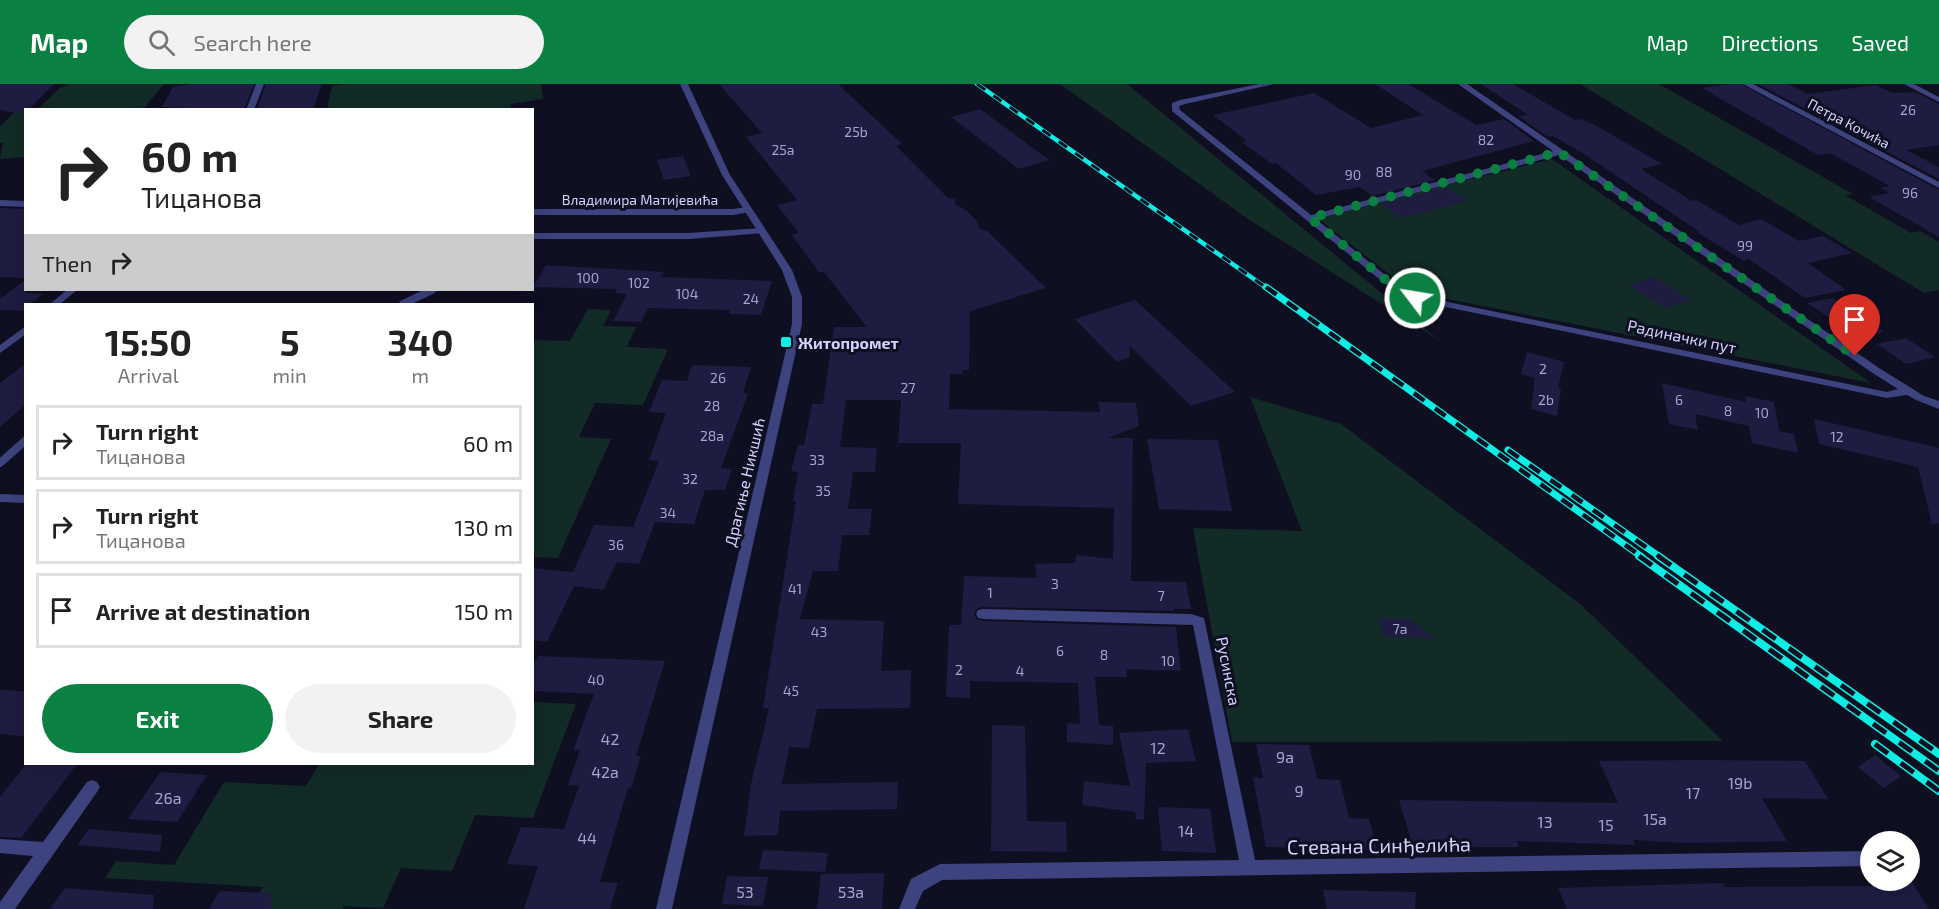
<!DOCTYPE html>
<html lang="en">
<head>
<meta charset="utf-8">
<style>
  body { margin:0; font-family:"Exo 2",sans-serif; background:#f2f2f2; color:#222; height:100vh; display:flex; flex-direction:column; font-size:22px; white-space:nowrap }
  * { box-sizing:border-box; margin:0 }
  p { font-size:20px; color:#767676 }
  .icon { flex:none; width:33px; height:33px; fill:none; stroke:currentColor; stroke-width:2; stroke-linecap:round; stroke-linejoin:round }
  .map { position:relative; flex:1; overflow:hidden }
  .panel { position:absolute; left:24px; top:219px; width:510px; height:462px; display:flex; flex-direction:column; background:#fff; border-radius:0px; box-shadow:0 6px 24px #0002 }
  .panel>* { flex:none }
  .guide { position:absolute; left:24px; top:24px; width:510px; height:183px; border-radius:0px; box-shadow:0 6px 24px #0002; background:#fff; color:#222; overflow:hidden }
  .buttons { position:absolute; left:1860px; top:747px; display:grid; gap:12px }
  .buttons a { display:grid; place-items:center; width:60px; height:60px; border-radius:50%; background:#fff; box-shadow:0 6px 24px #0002; font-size:30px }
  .pin { position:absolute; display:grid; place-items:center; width:51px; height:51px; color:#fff; margin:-62px -26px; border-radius:50% 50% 50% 0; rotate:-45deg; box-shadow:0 0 6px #0007 }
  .pin .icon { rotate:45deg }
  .me { position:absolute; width:66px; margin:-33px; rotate:301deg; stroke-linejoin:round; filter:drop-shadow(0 0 4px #0008) }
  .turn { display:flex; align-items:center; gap:21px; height:126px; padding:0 18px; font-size:27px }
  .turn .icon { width:78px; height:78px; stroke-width:2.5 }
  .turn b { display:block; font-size:42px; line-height:51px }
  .then { display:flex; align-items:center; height:57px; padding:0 18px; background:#0003; gap:12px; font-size:22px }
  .eta { display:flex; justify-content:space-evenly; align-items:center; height:102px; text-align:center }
  .eta b { font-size:36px; font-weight:700; line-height:42px }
  .button { display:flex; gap:12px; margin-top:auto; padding:12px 18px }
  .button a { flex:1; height:69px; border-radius:36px; background:#0b8043; color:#fff; font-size:24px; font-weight:700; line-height:69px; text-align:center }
  .button a+a { background:#f2f2f2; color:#222 }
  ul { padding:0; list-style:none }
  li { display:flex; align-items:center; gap:18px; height:75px; margin:0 12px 9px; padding:0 6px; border:3px solid #e0e0e0; border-radius:0px }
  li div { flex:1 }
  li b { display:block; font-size:22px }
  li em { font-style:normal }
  header { display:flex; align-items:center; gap:36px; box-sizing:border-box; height:84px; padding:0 30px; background:#0b8043; color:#fff }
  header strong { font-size:28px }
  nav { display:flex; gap:33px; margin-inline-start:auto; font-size:21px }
  .search { width:420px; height:54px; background:#f2f2f2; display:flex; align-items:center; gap:15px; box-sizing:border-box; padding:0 21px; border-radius:33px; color:#767676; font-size:22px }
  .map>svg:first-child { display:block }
  .green { fill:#122b27 }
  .building { fill:#1e1c41 }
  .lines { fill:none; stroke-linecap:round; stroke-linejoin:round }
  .service { stroke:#3c437e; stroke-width:8 }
  .minor { fill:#3c437e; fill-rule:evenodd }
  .tertiary { fill:#3c437e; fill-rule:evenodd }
  .rail-far2-casing { stroke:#0dede4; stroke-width:4.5 }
  .rail-far1-casing { stroke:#0dede4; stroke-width:7 }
  .rail-casing { stroke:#0dede4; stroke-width:8 }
  .rail-far2 { stroke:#0f0f22; stroke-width:3; stroke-dasharray:10; stroke-linecap:butt }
  .rail-far1 { stroke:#0f0f22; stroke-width:4.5; stroke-dasharray:13; stroke-linecap:butt }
  .rail { stroke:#0f0f22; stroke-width:5; stroke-dasharray:16; stroke-linecap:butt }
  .route { stroke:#0b8043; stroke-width:10; stroke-dasharray:0 18 }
  .poi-dot { fill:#0dede4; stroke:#0f0f22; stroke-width:2 }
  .labels { text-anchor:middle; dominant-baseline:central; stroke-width:6; stroke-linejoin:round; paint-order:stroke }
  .number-label { font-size:14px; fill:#a5a5cd }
  .far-street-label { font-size:14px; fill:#d2d3fc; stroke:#0f0f22 }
  .street-label { font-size:16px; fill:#d2d3fc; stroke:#0f0f22 }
  .poi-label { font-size:16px; font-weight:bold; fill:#d2d3fc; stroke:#0f0f22; text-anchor:start }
  .near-number-label { font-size:16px; fill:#a5a5cd }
  .near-street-label { font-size:20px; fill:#d2d3fc; stroke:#0f0f22 }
</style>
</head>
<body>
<header>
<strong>Map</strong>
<div class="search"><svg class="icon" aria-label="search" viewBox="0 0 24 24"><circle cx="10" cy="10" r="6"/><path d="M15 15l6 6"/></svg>Search here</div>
<nav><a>Map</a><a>Directions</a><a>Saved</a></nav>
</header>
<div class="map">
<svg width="1939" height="825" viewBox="0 0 1939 825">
  <rect width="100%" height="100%" fill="#0f0f22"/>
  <g class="green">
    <polygon points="71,0 164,0 145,23 126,26 38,25 60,4"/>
    <polygon points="347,0 541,0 543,15 511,20 511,26 327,25 332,2"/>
    <polygon points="1060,0 1127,0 1440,257 1248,135"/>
    <polygon points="1580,0 1659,0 1853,110 1845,111 1911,149 1920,147 1939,158 1939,206 1924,209"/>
    <polygon points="25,28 25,73 0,75 3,59 0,59 0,42 14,29"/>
    <polygon points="1552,75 1871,299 1412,208 1316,133"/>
    <polygon points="588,225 611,226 603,242 636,243 627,263 668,265 643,321 595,319 579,353 611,355 558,474 533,473 533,256 570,257"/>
    <polygon points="1250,313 1341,340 1580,520 1723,657 1232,658 1193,444 1302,447"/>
    <polygon points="533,618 576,620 533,734 475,731 452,787 401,784 383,824 344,822 342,825 252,825 263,803 105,794 116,777 174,781 224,698 306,702 319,680 532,680"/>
  </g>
  <g class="building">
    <polygon points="0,0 54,0 26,28 14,29 0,26"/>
    <polygon points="192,0 254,0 244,26 162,23 173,3"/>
    <polygon points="266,0 322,0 313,26 257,26"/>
    <polygon points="719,0 838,0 902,60 896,62 948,114 955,115 955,120 966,126 977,137 979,144 987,147 1046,204 970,227 969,286 963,286 963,290 950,290 949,325 1100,328 1098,318 1136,319 1139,342 1108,354 1133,354 1131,497 1186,498 1191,525 1174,525 1174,527 983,523 978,524 974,529 976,535 983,537 1176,543 1181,587 1126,585 1127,593 1095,593 1099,641 1113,642 1113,661 1067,658 1067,639 1080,640 1078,599 970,597 970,614 946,613 949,541 961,541 964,492 1037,494 1035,480 1075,479 1076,471 1113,475 1114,424 958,420 961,359 898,359 901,316 846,316 840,363 877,364 875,388 853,388 848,425 872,425 869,451 842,451 838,487 813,487 800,535 884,537 881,587 911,586 910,624 817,625 809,664 789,663 782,700 898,698 897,725 780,727 778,751 744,752 751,700 769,624 763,624 796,417 793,417 798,388 791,387 798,361 804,361 812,320 823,320 834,243 867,243 824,188 819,188 792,151 799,149 777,121 797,116 746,53 762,49"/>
    <polygon points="1375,0 1408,0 1476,41 1504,35 1534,57 1422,87 1435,96 1372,112 1360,103 1316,111 1276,79 1272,80 1242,58 1247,57 1213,31 1314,9 1371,44 1423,31"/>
    <polygon points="1481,0 1513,0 1575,36 1581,35 1595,41 1662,80 1641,85 1692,117 1696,116 1739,141 1761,135 1799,157 1823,152 1852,169 1808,179 1846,206 1805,214 1749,175 1744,177 1697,148 1700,148 1584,70 1553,52 1548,53 1518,32 1528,31"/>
    <polygon points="1730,0 1741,0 1939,106 1939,153 1869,113 1890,109 1880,104 1890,102 1830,69 1818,71 1702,4"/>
    <polygon points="1758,0 1788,0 1808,10 1876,1 1892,9 1915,8 1939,20 1939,61 1906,66 1939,83 1939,95"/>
    <polygon points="980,25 1049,76 1019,85 951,33"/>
    <polygon points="683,72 691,92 664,96 657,76"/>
    <polygon points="1446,103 1467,117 1401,134 1382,120"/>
    <polygon points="0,124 26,125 26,194 0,193"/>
    <polygon points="546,181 664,188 661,193 772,197 761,231 729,230 730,226 648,224 641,238 613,237 627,210 615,209 617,205 533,203"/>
    <polygon points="1654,193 1690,216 1665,224 1629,201"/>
    <polygon points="26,195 26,209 43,210 30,220 26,220 23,227 0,226 0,215"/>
    <polygon points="1833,214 1885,248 1859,253 1807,219"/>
    <polygon points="1135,216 1235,308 1191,322 1129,261 1130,273 1117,278 1075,235"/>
    <polygon points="1906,254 1935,273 1906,280 1877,260"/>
    <polygon points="1527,268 1564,278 1558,304 1561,304 1557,332 1531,325 1535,294 1521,290"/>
    <polygon points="26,279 26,320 0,343 0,299"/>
    <polygon points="692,281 751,283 743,309 748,310 721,384 732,385 725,406 705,406 694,440 655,438 639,480 617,478 603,506 574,502 547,558 532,556 532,484 573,488 594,441 633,443 659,377 649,376 666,329 649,328 662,296 687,297"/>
    <polygon points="1662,299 1746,318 1745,312 1774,318 1779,347 1794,350 1798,369 1752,359 1749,342 1695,330 1698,346 1669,340"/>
    <polygon points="1814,335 1939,364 1939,439 1932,440 1918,383 1819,360"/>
    <polygon points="1147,355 1218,356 1232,427 1159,425"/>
    <polygon points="1379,535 1410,535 1434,554 1385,553"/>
    <polygon points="538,572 665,577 636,672 641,672 631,704 628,704 600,798 618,799 610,825 524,825 538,782 507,780 521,743 564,745 579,702 568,701 580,666 573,666 594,610 532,607 532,584"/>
    <polygon points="0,605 26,608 26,653 0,650"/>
    <polygon points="992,641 1025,642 1027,737 1066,738 1067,768 991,767"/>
    <polygon points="1188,645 1196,677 1146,679 1144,735 1136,736 1135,728 1082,721 1084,697 1130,702 1119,649"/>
    <polygon points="1256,660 1309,661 1317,695 1340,696 1349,734 1369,735 1377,766 1266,763 1253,693 1263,694"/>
    <polygon points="1875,671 1901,692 1884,704 1858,683"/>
    <polygon points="1698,676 1805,677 1828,715 1762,714 1787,757 1687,759 1633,756 1635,761 1517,757 1519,763 1413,763 1399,716 1618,719 1599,677"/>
    <polygon points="26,680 77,680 21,754 0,753 0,713"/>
    <polygon points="160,688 207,691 177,738 128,735"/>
    <polygon points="1158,723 1210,725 1216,769 1162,767"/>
    <polygon points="89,745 162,751 160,768 77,761"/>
    <polygon points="763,766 828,769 825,788 759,785"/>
    <polygon points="884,789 882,825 817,825 821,790"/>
    <polygon points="727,792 768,793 763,822 722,820"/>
    <polygon points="1869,796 1911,796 1929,825 1567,825 1558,804 1723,799 1725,803 1873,802"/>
    <polygon points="65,804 154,811 153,825 50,825"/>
    <polygon points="1323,806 1416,808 1415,825 1327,825"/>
    <polygon points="219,807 271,809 271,825 209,825"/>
  </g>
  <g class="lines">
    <g class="service">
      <polyline points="403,220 432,206"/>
      <polyline points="0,379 26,356"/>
      <polyline points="0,414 26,415"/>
    </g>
    <g class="minor">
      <path d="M1259,0H1274L1185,20L1179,22L1180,26L1311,131L1553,67L1458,0H1467L1879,284L1924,312L1939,317V325L1916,316L1907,311L1887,314L1412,216L1394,207L1172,27V19L1180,16ZM1559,71L1871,288L1898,305L1887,308L1418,212L1400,203L1316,135Z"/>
      <polygon points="1743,0 1753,0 1939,98 1939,104"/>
      <polygon points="1904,0 1914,0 1939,13 1939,18"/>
      <polygon points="0,116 26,117 26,123 0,122"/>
      <polygon points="747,123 750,124 750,128 733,131 532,131 532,125 733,125"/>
      <polygon points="761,144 766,147 764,149 689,155 532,155 532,149 689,149"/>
      <polygon points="983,525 1191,530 1204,534 1255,776 1870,767 1870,782 942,796 923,807 915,825 899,825 911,795 940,780 1239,776 1193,541 983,535 978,534 976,530 978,526"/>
      <polygon points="92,696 97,698 100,703 97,708 15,825 0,825 0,818 33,772 0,769 0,755 43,758 87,698"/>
    </g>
    <g class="tertiary">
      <polygon points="256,0 264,0 254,26 246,26"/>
      <polygon points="680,0 688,0 730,91 792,186 802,213 802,240 672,825 656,825 792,240 792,213 782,186 722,91"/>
      <polygon points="67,206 77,206 60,220 50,220"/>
      <polygon points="26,242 26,250 0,269 0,261"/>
    </g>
    <g class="rail-far2-casing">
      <polyline id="rail-far2" points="977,0 1268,205"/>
    </g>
    <g class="rail-far1-casing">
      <g id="rail-far1">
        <polyline points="1266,203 1642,473"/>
        <polyline points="1508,366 1660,473"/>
      </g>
    </g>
    <g class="rail-casing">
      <g id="rail">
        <polyline points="1639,472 1939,687"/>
        <polyline points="1658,472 1939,670"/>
        <polyline points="1875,660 1939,707"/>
      </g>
    </g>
    <use href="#rail-far2" class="rail-far2"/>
    <use href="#rail-far1" class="rail-far1"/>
    <use href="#rail" class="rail"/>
  </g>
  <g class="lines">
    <polyline class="route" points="1415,214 1397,205 1310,134 1559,68 1855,272"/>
  </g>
  <rect class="poi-dot" x="780" y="252" width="12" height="12" rx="3"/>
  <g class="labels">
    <g class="number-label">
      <text x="1908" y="25">26</text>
      <text x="856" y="47">25b</text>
      <text x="1486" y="55">82</text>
      <text x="783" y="65">25a</text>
      <text x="1384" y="87">88</text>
      <text x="1353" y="90">90</text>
      <text x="1910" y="108">96</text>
      <text x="1745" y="161">99</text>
      <text x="588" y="193">100</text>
      <text x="639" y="198">102</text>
      <text x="687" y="209">104</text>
      <text x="751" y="214">24</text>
      <text x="1543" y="284">2</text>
      <text x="718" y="293">26</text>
      <text x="908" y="303">27</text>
      <text x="1546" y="315">2b</text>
      <text x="1679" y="315">6</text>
      <text x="712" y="321">28</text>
      <text x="1728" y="326">8</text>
      <text x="1762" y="328">10</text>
      <text x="712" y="351">28a</text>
      <text x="1837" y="352">12</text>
      <text x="817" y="375">33</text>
      <text x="690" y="394">32</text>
      <text x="823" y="406">35</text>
      <text x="668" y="428">34</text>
      <text x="616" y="460">36</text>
      <text x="1055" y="499">3</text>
      <text x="795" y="504">41</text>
      <text x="990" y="508">1</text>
      <text x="1161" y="511">7</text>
      <text x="1400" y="544">7a</text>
      <text x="819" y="547">43</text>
      <text x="1060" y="566">6</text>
      <text x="1104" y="570">8</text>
      <text x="1168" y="576">10</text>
      <text x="959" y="585">2</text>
      <text x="1020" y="586">4</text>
      <text x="596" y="595">40</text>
      <text x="791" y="606">45</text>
    </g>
    <g class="far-street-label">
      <text transform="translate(1849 39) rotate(28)">Петра Кочића</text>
      <text x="640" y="115">Владимира Матијевића</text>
    </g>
    <g class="street-label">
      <text transform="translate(1682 252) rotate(12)">Радиначки пут</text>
      <text transform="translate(744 398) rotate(-77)">Драгиње Никшић</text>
      <text transform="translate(1229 587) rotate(79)">Русинска</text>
    </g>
    <g class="poi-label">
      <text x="798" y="258">Житопромет</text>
    </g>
    <g class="near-number-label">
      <text x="610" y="654">42</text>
      <text x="1158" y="663">12</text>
      <text x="1285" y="672">9a</text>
      <text x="605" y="687">42a</text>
      <text x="1740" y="698">19b</text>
      <text x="1299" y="706">9</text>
      <text x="1693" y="708">17</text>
      <text x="168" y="713">26a</text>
      <text x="1655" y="734">15a</text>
      <text x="1545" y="737">13</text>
      <text x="1606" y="740">15</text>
      <text x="1186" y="746">14</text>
      <text x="587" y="753">44</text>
      <text x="745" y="807">53</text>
      <text x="851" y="807">53a</text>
    </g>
    <g class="near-street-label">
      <text transform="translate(1379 761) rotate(-1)">Стевана Синђелића</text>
    </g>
  </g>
</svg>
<div class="buttons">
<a><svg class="icon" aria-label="layers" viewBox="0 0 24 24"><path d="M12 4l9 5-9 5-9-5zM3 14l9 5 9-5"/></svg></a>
</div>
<div class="pin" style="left:1855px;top:272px;background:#d93025"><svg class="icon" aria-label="arrive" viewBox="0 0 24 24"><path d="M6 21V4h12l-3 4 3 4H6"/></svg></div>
<svg class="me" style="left:1415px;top:214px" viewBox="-20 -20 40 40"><circle r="17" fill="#0b8043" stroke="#fff" stroke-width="3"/><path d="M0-11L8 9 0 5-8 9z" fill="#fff"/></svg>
<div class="guide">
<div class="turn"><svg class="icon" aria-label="right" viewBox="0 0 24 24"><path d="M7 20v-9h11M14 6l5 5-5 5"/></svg><div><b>60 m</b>Тицанова</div></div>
<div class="then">Then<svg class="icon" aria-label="right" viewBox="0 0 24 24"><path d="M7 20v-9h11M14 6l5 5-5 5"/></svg></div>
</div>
<section class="panel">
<div class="eta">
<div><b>15:50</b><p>Arrival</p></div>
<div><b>5</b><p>min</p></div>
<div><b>340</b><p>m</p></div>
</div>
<ul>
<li><svg class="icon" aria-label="right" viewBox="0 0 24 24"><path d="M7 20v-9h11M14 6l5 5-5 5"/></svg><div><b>Turn right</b><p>Тицанова</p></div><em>60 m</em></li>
<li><svg class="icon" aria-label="right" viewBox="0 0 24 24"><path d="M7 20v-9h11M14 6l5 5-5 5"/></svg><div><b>Turn right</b><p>Тицанова</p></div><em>130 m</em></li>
<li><svg class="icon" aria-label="arrive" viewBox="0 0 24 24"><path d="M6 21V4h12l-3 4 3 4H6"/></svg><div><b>Arrive at destination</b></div><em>150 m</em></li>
</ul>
<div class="button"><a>Exit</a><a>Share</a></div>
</section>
</div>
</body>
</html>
